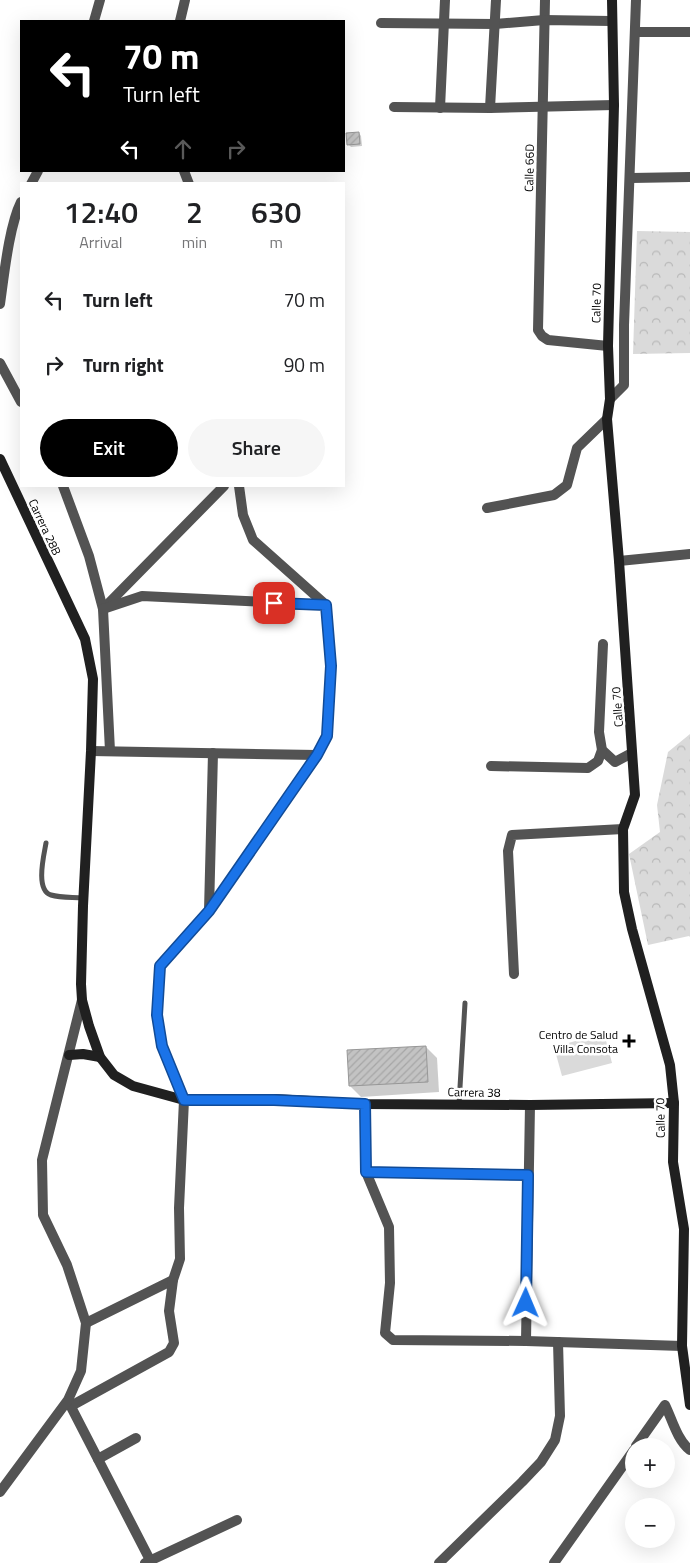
<!DOCTYPE html>
<html lang="en">
<head>
<meta charset="utf-8">
<style>
  body { margin:0; font-family:"Titillium Web",sans-serif; background:#f6f6f6; color:#202124; height:100vh; display:flex; flex-direction:column; font-size:19px; white-space:nowrap }
  * { box-sizing:border-box; margin:0 }
  p { font-size:16px; color:#757577 }
  .icon { flex:none; width:28px; height:28px; fill:none; stroke:currentColor; stroke-width:2; stroke-linecap:round; stroke-linejoin:round }
  .map { position:relative; flex:1; overflow:hidden }
  .drawer { position:absolute; left:20px; top:182px; width:325px; height:305px; display:flex; flex-direction:column; background:#fff; border-radius:0px; box-shadow:0 5px 20px #0002 }
  .drawer>* { flex:none }
  .banner { position:absolute; left:20px; top:20px; width:325px; height:152px; border-radius:0px; box-shadow:0 5px 20px #0002; background:#000; color:#fff; overflow:hidden }
  .tools { position:absolute; left:625px; top:1438px; display:grid; gap:10px }
  .tools a { display:grid; place-items:center; width:50px; height:50px; border-radius:50%; background:#fff; box-shadow:0 5px 20px #0002; font-size:25px }
  .pin { position:absolute; display:grid; place-items:center; width:42px; height:42px; color:#fff; margin:-21px; border-radius:10px; box-shadow:0 2px 8px #0006 }
  .me { position:absolute; width:55px; margin:-28px; rotate:1deg; stroke-linejoin:round; filter:drop-shadow(0 0 4px #0008) }
  .turn { display:flex; align-items:center; gap:18px; height:105px; padding:0 20px; font-size:22px }
  .turn .icon { width:65px; height:65px; stroke-width:2.5 }
  .turn b { display:block; font-size:35px; line-height:42px }
  .lanes { display:flex; align-items:center; height:48px; padding:0 20px; background:#0003; justify-content:center; gap:25px; direction:ltr }
  .lanes .off { opacity:.35 }
  .eta { display:flex; justify-content:space-evenly; align-items:center; height:85px; text-align:center }
  .eta b { font-size:30px; font-weight:600; line-height:35px }
  .primary-button { display:flex; gap:10px; margin-top:auto; padding:10px 20px }
  .primary-button a { flex:1; height:58px; border-radius:30px; background:#000; color:#fff; font-size:20px; font-weight:600; line-height:58px; text-align:center }
  .primary-button a+a { background:#f6f6f6; color:#202124 }
  ul { padding:0; list-style:none }
  li { display:flex; align-items:center; gap:15px; height:65px; padding:0 20px }
  li div { flex:1 }
  li b { display:block; font-size:19px }
  li em { font-style:normal }
  .map>svg:first-child { display:block }
  .forest { fill:url(#forest-crowns) }
  .pitch { fill:#dadada }
  .shadow { fill:#0003 }
  .building { fill:url(#building-hatch); stroke:#979797 }
  .lines { fill:none; stroke-linecap:round; stroke-linejoin:round }
  .lane { stroke:#535353; stroke-width:5 }
  .street { stroke:#535353; stroke-width:10 }
  .secondary { stroke:#202020; stroke-width:10 }
  .route-casing { stroke:#114b97; stroke-width:12 }
  .route { stroke:#1a73e8; stroke-width:9 }
  .poi-dot { fill:#000; stroke:#fff; stroke-width:2 }
  .labels { text-anchor:middle; dominant-baseline:central; stroke-width:5; stroke-linejoin:round; paint-order:stroke }
  .street-label { font-size:12px; fill:#000; stroke:#fff }
  .poi-label { font-size:12px; fill:#000; stroke:#fff; text-anchor:end }
</style>
</head>
<body>
<div class="map">
<svg width="690" height="1563" viewBox="0 0 690 1563">
  <defs>
    <pattern id="forest-crowns" width="20" height="18" patternUnits="userSpaceOnUse" patternTransform="scale(1.25)"><rect width="20" height="18" fill="#dadada"/><path d="M2 6a3 3 0 1 1 6 0M12 15a3 3 0 1 1 6 0" fill="none" stroke="#b9b9b9"/></pattern>
    <pattern id="building-hatch" width="6" height="6" patternUnits="userSpaceOnUse" patternTransform="scale(1.25)"><rect width="6" height="6" fill="#c3c3c3"/><path d="M-1 1l2-2M0 6l6-6M5 7l2-2" fill="none" stroke="#a6a6a6"/></pattern>
  </defs>
  <rect width="100%" height="100%" fill="#fff"/>
  <g class="forest">
    <polygon points="637,231 690,232 690,353 633,354"/>
    <polygon points="690,734 690,937 689,936 648,945 629,854 660,832 657,805 668,752"/>
  </g>
  <polygon class="pitch" points="604,1033 612,1063 562,1076 554,1047"/>
  <g class="shadow">
    <polygon points="359,133 361,136 362,146 351,147 348,144"/>
    <polygon points="426,1047 437,1058 439,1092 361,1097 350,1086"/>
  </g>
  <g class="building">
    <polygon points="359,132 360,144 347,145 346,133"/>
    <polygon points="426,1046 428,1082 349,1086 347,1050"/>
  </g>
  <g class="lines">
    <g class="lane">
      <path d="M46,843C44,855 35,890 51,895C61,898 73,897 83,898"/>
      <polyline points="459,1104 465,1003"/>
    </g>
    <g class="street">
      <polyline points="545,0 538,330 542,336 548,340 608,346"/>
      <polyline points="94,21 100,0"/>
      <polyline points="180,21 185,0"/>
      <polyline points="381,23 495,24 544,20 611,21"/>
      <polyline points="636,32 690,32"/>
      <polyline points="394,107 490,108 614,105"/>
      <polyline points="440,108 445,0"/>
      <polyline points="490,108 496,0"/>
      <polyline points="184,171 189,184"/>
      <polyline points="631,178 690,177"/>
      <polyline points="31,184 38,171"/>
      <path d="M0,304C4,276 9,226 21,202"/>
      <polyline points="0,363 21,402"/>
      <polyline points="610,399 624,385 624,325 636,0"/>
      <polyline points="63,486 89,556 103,609 110,751"/>
      <polyline points="487,508 554,495 567,485 577,448 607,419"/>
      <polyline points="619,561 690,554"/>
      <polyline points="105,607 224,486"/>
      <polyline points="103,609 142,596 326,605"/>
      <polyline points="603,644 599,732 602,750 615,762 632,753"/>
      <polyline points="91,751 317,755"/>
      <polyline points="491,766 588,768 598,761 602,750"/>
      <polyline points="209,911 213,753"/>
      <polyline points="514,974 508,851 512,835 623,829"/>
      <polyline points="365,1104 366,1172 389,1227 390,1283 385,1333 393,1340 526,1341 682,1346"/>
      <polyline points="366,1172 528,1175"/>
      <polyline points="86,1323 173,1280"/>
      <polyline points="526,1341 530,1105"/>
      <polyline points="68,1401 150,1560"/>
      <polyline points="71,1406 169,1352 174,1343 169,1311 173,1280 180,1259 179,1208 184,1100 162,1046 157,1015 160,966 209,911 317,755 327,736 331,666 326,605 253,540 243,515 239,486"/>
      <path d="M636,1446L665,1405C672,1419 677,1440 690,1450"/>
      <polyline points="98,1459 136,1438"/>
      <polyline points="0,1492 68,1400 81,1371 86,1323 67,1265 43,1215 42,1160 82,1000"/>
      <polyline points="145,1563 237,1520"/>
      <polyline points="439,1563 522,1482 541,1462 555,1440 560,1416 558,1342"/>
      <polyline points="554,1563 634,1450"/>
    </g>
    <g class="secondary">
      <polyline points="612,0 614,105 608,346 610,399 607,419 619,561 635,795 623,829 624,892 632,929 670,1065 674,1103 673,1162 684,1229 682,1346 690,1405"/>
      <polyline points="0,459 85,639 93,679 91,751 83,906 81,984 82,1000 89,1026 100,1057 114,1075 133,1086 184,1100 274,1099 365,1104 530,1105 674,1103"/>
      <polyline points="69,1055 83,1054 100,1057"/>
    </g>
  </g>
  <g class="lines">
    <g class="route-casing">
      <polyline id="route" points="274,603 326,605 331,666 327,736 317,755 209,911 160,966 157,1015 162,1046 184,1100 274,1100 365,1104 366,1172 528,1175 526,1303"/>
    </g>
    <use href="#route" class="route"/>
  </g>
  <path class="poi-dot" d="M626.5 1033.5h5v5h5v5h-5v5h-5v-5h-5v-5h5z"/>
  <g class="labels">
    <g class="street-label">
      <text transform="translate(529 168) rotate(-89)">Calle 66D</text>
      <text transform="translate(596 303) rotate(-89)">Calle 70</text>
      <text transform="translate(45 527) rotate(65)">Carrera 28B</text>
      <text transform="translate(617 707) rotate(-94)">Calle 70</text>
      <text transform="translate(474 1092) rotate(1)">Carrera 38</text>
      <text transform="translate(660 1118) rotate(-91)">Calle 70</text>
    </g>
    <g class="poi-label">
      <text x="618" y="1034">Centro de Salud<tspan x="618" dy="14">Villa Consota</tspan></text>
    </g>
  </g>
</svg>
<div class="tools">
<a>+</a>
<a>−</a>
</div>
<div class="pin" style="left:274px;top:603px;background:#d93025"><svg class="icon" aria-label="arrive" viewBox="0 0 24 24"><path d="M6 21V4h12l-3 4 3 4H6"/></svg></div>
<svg class="me" style="left:526px;top:1303px" viewBox="-20 -20 40 40"><path d="M0-17L14 15 0 8-14 15z" fill="#1a73e8" stroke="#fff" stroke-width="4"/></svg>
<div class="banner">
<div class="turn"><svg class="icon" aria-label="left" viewBox="0 0 24 24"><path d="M17 20v-9H6M10 6l-5 5 5 5"/></svg><div><b>70 m</b>Turn left</div></div>
<div class="lanes"><svg class="icon" aria-label="left" viewBox="0 0 24 24"><path d="M17 20v-9H6M10 6l-5 5 5 5"/></svg><svg class="icon off" aria-label="ahead" viewBox="0 0 24 24"><path d="M12 20V5M6 11l6-6 6 6"/></svg><svg class="icon off" aria-label="right" viewBox="0 0 24 24"><path d="M7 20v-9h11M14 6l5 5-5 5"/></svg></div>
</div>
<section class="drawer">
<div class="eta">
<div><b>12:40</b><p>Arrival</p></div>
<div><b>2</b><p>min</p></div>
<div><b>630</b><p>m</p></div>
</div>
<ul>
<li><svg class="icon" aria-label="left" viewBox="0 0 24 24"><path d="M17 20v-9H6M10 6l-5 5 5 5"/></svg><div><b>Turn left</b></div><em>70 m</em></li>
<li><svg class="icon" aria-label="right" viewBox="0 0 24 24"><path d="M7 20v-9h11M14 6l5 5-5 5"/></svg><div><b>Turn right</b></div><em>90 m</em></li>
</ul>
<div class="primary-button"><a>Exit</a><a>Share</a></div>
</section>
</div>
</body>
</html>
